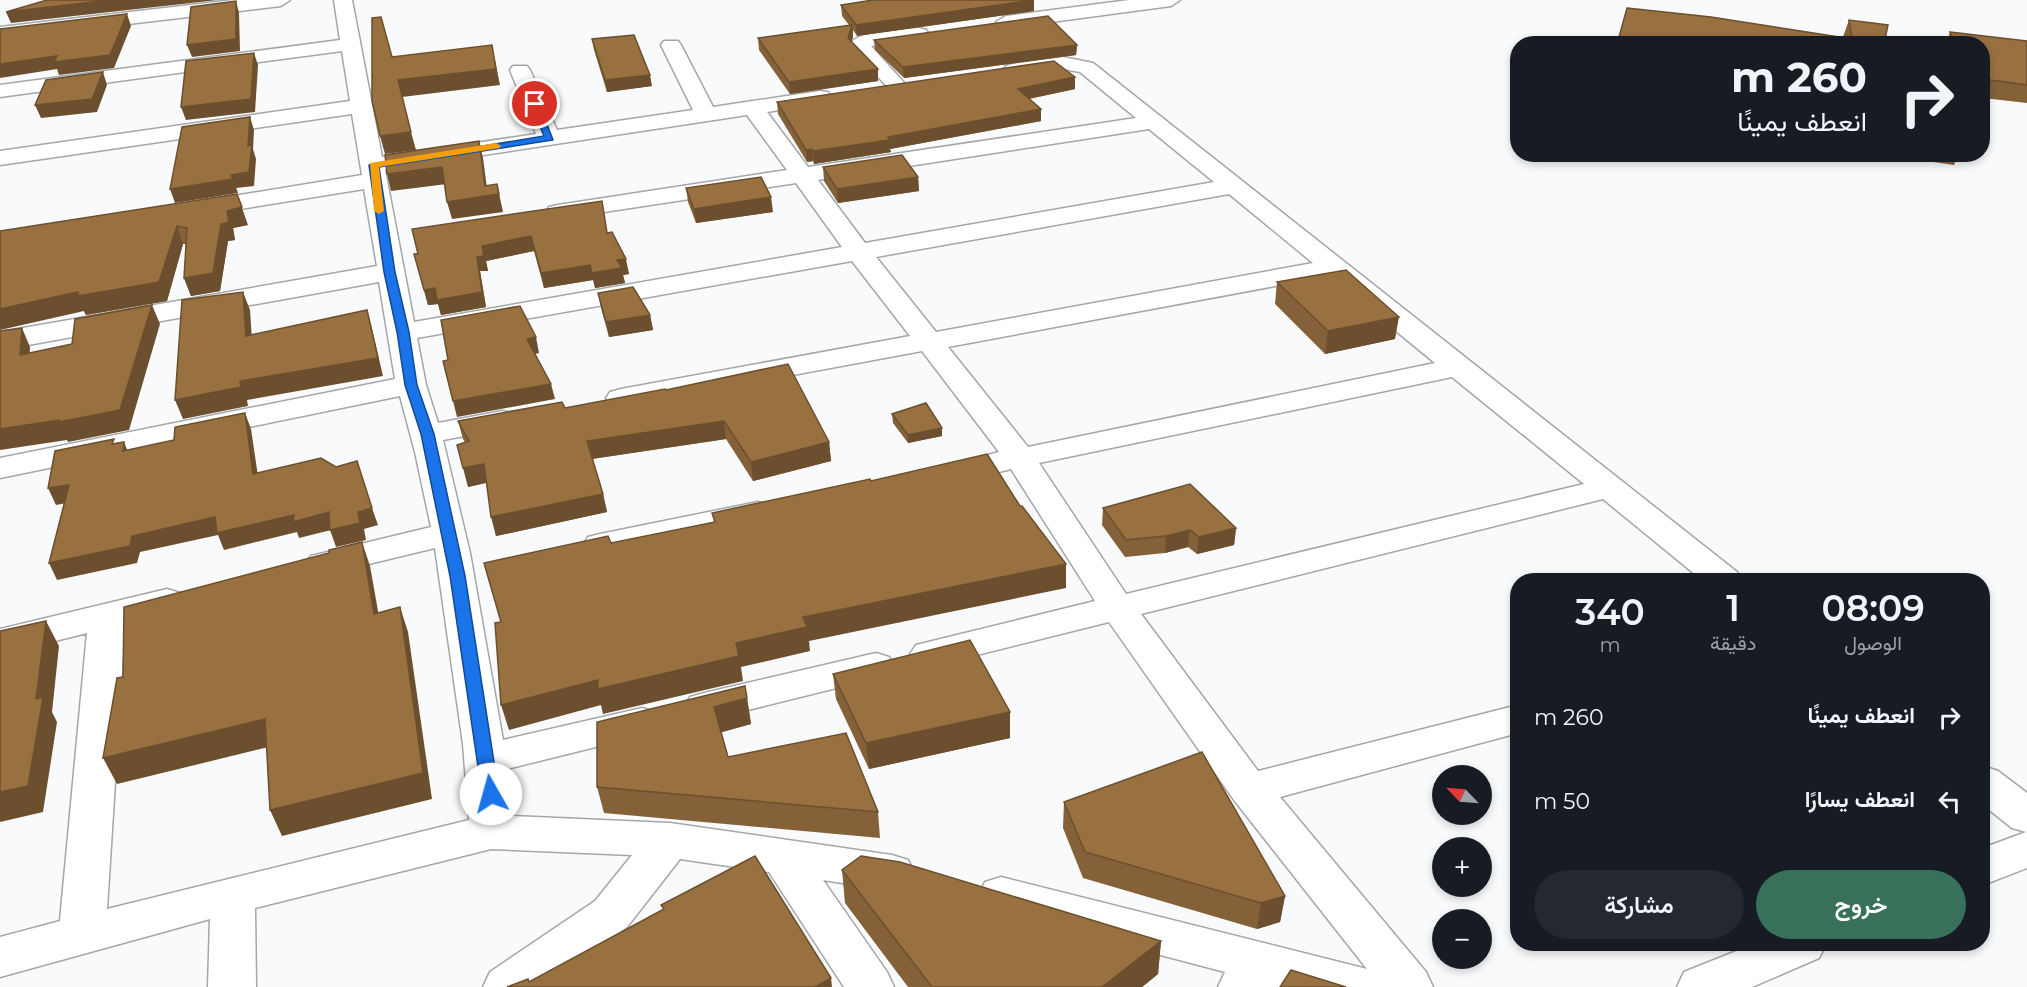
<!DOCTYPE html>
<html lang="ar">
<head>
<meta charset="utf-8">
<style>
  body { margin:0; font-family:Montserrat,Vazirmatn,sans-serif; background:#242831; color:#f1f3f6; direction:rtl; height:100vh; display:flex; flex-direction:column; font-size:22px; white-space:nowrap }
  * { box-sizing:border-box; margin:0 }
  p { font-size:20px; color:#9ea1a6 }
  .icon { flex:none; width:33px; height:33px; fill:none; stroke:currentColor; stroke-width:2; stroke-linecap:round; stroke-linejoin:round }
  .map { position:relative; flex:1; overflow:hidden; direction:ltr }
  .side { position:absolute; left:1510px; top:573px; width:480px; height:378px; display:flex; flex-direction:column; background:#171b24; border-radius:24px; box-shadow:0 3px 9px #0003; direction:rtl }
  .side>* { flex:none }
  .top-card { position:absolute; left:1510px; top:36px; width:480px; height:126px; border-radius:24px; box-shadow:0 3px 9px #0003; direction:rtl; background:#171b24; color:#f1f3f6; overflow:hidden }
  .needle { width:39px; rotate:295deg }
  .buttons { position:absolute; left:1432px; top:765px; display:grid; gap:12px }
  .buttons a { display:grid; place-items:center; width:60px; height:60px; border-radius:50%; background:#171b24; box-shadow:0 3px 9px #0003; font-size:30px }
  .pin { position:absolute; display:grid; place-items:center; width:51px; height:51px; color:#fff; margin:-26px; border:3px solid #fff; border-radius:50%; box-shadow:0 2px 6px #0007 }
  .me { position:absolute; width:66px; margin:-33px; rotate:353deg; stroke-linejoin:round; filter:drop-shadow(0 0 4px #0008) }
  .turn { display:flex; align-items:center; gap:21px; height:126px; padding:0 24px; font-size:27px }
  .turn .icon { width:78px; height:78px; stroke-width:2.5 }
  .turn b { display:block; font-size:42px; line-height:51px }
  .eta { display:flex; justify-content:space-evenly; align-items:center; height:102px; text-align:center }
  .eta b { font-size:36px; font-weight:600; line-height:42px }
  .button { display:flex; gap:12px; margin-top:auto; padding:12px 24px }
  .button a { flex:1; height:69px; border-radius:36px; background:#387159; color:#fff; font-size:24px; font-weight:600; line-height:69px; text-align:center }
  .button a+a { background:#242831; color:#f1f3f6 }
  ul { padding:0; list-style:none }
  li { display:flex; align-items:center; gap:18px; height:84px; padding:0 24px }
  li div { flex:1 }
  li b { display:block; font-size:22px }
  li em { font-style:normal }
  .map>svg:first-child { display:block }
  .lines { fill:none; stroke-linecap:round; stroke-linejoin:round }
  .minor-casing { stroke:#a5a6a8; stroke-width:3 }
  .minor { fill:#fff; fill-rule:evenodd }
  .wall { fill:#846138 }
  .shaded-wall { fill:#6b4f2e }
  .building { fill:#997141; stroke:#6b4f2e; stroke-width:1.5 }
  .route { fill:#1a73e8; stroke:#114b97; stroke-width:1.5 }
  .slow { fill:#f59e0b }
</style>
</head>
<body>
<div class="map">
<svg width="2027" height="987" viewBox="0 0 2027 987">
  <rect width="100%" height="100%" fill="#f9fafc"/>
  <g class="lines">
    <g class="minor-casing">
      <g id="minor">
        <polygon points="234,0 290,0 281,6 0,39 0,27"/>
        <path d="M334,0H352L382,157L536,134L510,70L513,66H527L530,70L557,130L693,110L661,45L664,41H678L681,45L713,107L820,91L828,92L831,97L828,102L767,112L808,167L1136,118L1080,72L1063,69L1013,76L1006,74L1003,70L1006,66L1013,64L1063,57L1093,63L1737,572L1742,580H1702L1603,499L1141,614L1258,771L1518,705V733L1280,797L1426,972L1433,987H1218L1225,972L1001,913L985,908L979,895L985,882L1001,877L1367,969L1234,800L1109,622L929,667L916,663L910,654L916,645L1095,601L1011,469L999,472L988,469L983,462L988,455L999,452L922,351L621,407L610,404L606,398L610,392L621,389L910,336L852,261L417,338L426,385L438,423L502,411L513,413L517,420L513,427L443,440L470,553L503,740L642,708L656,712L662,722L656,732L507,769L512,816L670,823L892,855L908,860L914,873L908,886L892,891L823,880L887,972L894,987H844L769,872L680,859L627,927L544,987H483L490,972L595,901L632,855L491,849L255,908L256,987H208L210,919L0,977V937L60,921L87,633L0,655V629L167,589L180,593L185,601L180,609L125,624L107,909L469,820L463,744L435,548L323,575L311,572L305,564L311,556L431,527L415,452L400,396L0,478V458L395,379L379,282L0,350V332L377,266L364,189L197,216L188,214L185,209L188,204L197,202L362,175L352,114L0,165V151L350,101L342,51L0,97V85L340,40ZM747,115L787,170L558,205L549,207L546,212L549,217L558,219L796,183L842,247L414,322L385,170ZM1149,129L1214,182L865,243L818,180ZM1229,194L1313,263L936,332L876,257ZM1329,276L1435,363L1028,447L948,347ZM1452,377L1584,484L1126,594L1039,463Z"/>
        <polygon points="1129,0 1180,0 1171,6 1006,28 996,22 1006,16"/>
        <path d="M919,28L926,30L929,34L926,38L871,46L907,86L904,90H890L849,45C861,28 900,30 919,28Z"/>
        <polygon points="758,502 770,505 775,512 770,519 600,556 588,553 583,545 588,537 600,534"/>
        <polygon points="876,653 889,657 895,666 889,675 704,721 690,717 684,707 690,697 704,693"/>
        <polygon points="1983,766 1998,771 2027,793 2027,868 1983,885 1983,848 2026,832 2012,828 1983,805"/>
        <polygon points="1754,944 1826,944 1819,958 1752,987 1677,987 1684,972"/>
      </g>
    </g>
    <use href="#minor" class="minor"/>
  </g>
  <g class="wall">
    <polygon points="841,5 1034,11 857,36 853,30 853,37 851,42 878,69 878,81 790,94 759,50 758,38 849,25 842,16"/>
    <polygon points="1849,20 1884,44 1843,37"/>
    <polygon points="1950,32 2027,41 2027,103 1983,98 1983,44 1946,44"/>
    <polygon points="592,39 652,86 607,92 594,50"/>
    <polygon points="874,40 1077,45 1076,55 904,78 875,50"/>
    <polygon points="1075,77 1075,89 1029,99 1041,109 1041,121 890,149 891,152 814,164 813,161 807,162 778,114 777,102"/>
    <polygon points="1913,154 1958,154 1954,165 1913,159"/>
    <polygon points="823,167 918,177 919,191 838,203 824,181"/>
    <polygon points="686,188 773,212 696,223 688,202"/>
    <polygon points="602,201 607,233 629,274 623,275 625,283 595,288 593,280 544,288 534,251 486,261 488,271 480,271 486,307 441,315 438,304 428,305 414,254"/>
    <polygon points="248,225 233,228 235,240 228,241 220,291 191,296 184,278 186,244 183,244 167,301 86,315 84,311 0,231"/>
    <polygon points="1277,282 1395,339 1325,354 1275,304"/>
    <polygon points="598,293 650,315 653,330 609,337 601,308"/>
    <polygon points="666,390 829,442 831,461 753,481 726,439 592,459 603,494 607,512 496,536 486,483 468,487 465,442 463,439 458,421 565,408"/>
    <polygon points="892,414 942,436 908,443 893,423"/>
    <polygon points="1103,508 1236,528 1234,545 1197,554 1188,547 1165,553 1125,557 1102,525"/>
    <polygon points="833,674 1010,712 1010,738 869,769 836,699"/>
    <polygon points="747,698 751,724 721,732 728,757 878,812 880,838 604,813 597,787"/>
    <polygon points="1064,802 1285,896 1280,922 1257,929 1083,878 1063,828"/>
    <polygon points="842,870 1161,941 1158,974 1142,987 908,987 845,903"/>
  </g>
  <g class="shaded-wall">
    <polygon points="111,0 218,0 11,23 6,12"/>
    <polygon points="1034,0 1034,11 857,36 856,25"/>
    <polygon points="236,1 239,13 240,51 192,57 187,45"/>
    <polygon points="127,14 131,26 114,68 59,75 57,69 0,78 0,64"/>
    <polygon points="852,25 853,37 848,51 848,38"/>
    <polygon points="492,45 500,85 402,97 398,80"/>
    <polygon points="1077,45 1076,55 904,78 903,67"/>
    <polygon points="254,53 258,65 255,112 186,120 181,107"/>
    <polygon points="878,69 878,81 790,94 789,82"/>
    <polygon points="103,72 107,85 97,112 41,118 35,105"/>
    <polygon points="650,75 652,86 607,92 605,80"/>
    <polygon points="1075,77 1075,89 1018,101 1018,89"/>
    <polygon points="1041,109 1041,121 890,149 891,152 814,164 813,151"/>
    <polygon points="250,117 254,130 253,149 256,159 254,186 236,188 231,175 248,146"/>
    <polygon points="411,132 416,150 385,154 380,136"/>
    <polygon points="479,141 483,158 488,196 497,184 503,212 452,219 447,202 485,186"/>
    <polygon points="812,149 813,161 807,162 806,150"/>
    <polygon points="442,167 447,184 391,191 387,174"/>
    <polygon points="918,177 919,191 838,203 837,189"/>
    <polygon points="233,179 238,193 175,203 170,189"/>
    <polygon points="237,194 248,225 233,228 235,240 228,241 220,291 191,296 184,278 221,224 227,211"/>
    <polygon points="771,197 773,212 696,223 694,209"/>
    <polygon points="177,226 183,244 167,301 86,315 84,311 0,330 0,309"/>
    <polygon points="531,236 534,251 486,261 488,271 480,271 486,307 441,315 438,304 428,305 424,290 477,257 482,246"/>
    <polygon points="626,259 629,274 623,275 625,283 595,288 592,273 617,260"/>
    <polygon points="590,265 593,280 544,288 541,273"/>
    <polygon points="243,292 250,310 253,355 246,336"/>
    <polygon points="152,305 160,324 129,430 68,442 67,440 0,450 0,429"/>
    <polygon points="367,310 372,329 383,376 247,400 248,406 183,419 175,400"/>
    <polygon points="650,315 653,330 609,337 606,322"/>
    <polygon points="1399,317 1395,339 1325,354 1328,331"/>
    <polygon points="22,328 30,347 29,374 20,355"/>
    <polygon points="536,337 539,353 531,355 527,339"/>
    <polygon points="551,384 555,399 457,417 453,401"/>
    <polygon points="245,413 251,429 260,490 253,474"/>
    <polygon points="724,421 726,439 591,459 587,441"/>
    <polygon points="942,428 942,436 908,443 908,435"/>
    <polygon points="124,442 131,459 123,451"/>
    <polygon points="829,442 831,461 753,481 751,462"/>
    <polygon points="484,464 489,482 468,487 463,468"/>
    <polygon points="69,485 77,501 56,505 48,488"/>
    <polygon points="603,494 607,512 496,536 491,517"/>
    <polygon points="372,508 378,525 364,529 366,540 336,547 330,530 358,512"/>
    <polygon points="329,512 335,529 299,538 297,532 224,550 218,535 140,552 137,563 57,580 49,563 132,536 215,517 294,515"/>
    <polygon points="1236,528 1234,545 1197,554 1199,537"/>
    <polygon points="1190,530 1188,547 1165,553 1166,536"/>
    <polygon points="362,542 370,566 383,639 374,614"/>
    <polygon points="1066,564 1066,588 809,641 810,651 741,667 743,681 603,714 601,705 509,730 501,705 736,643 803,617"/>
    <polygon points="400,607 408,632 432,799 282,836 270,810"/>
    <polygon points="46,621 59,646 52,712 57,722 43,812 0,822 0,792 36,699"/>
    <polygon points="747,698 751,724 719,733 714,707"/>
    <polygon points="1010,712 1010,738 869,769 866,743"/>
    <polygon points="265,719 277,745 117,784 103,758"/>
    <polygon points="1285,896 1280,922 1257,929 1261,903"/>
    <polygon points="1161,941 1158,974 1142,987 1102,987"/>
    <polygon points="831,978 832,987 815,987"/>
  </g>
  <g class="building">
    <polygon points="47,0 111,0 6,12"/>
    <polygon points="873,0 1034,0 856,25 841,5"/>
    <polygon points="236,1 236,39 187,45 191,7"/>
    <polygon points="1627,8 1711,17 1852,39 1849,20 1888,25 1884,44 1617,44"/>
    <polygon points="127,14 110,55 54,62 57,56 0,64 0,29"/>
    <polygon points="1048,16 1077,45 903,67 874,40"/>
    <polygon points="381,17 392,57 492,45 496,69 398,80 411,132 380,136 372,101 372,18"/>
    <polygon points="852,25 848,38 878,69 789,82 758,38"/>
    <polygon points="1950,32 2027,41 2027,85 1983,79 1983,44 1954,44"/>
    <polygon points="634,35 650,75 605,80 592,39"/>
    <polygon points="254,53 251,99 181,107 186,61"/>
    <polygon points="1054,61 1075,77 1018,89 1041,109 888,137 890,140 813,151 812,149 806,150 777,102"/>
    <polygon points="103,72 92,99 35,105 46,80"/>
    <polygon points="250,117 248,146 252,145 249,172 231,175 233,179 170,189 182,127"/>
    <polygon points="479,141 485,186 497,184 499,194 447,202 442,167 387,174 385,155"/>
    <polygon points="902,155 918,177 837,189 823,167"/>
    <polygon points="761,177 771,197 694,209 686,188"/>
    <polygon points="237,194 242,207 227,211 229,222 221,224 213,273 184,278 187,228 177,226 159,282 78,296 78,292 0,309 0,231"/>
    <polygon points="602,201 607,233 612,232 626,259 617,260 622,268 592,273 590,265 541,273 531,236 482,246 484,256 477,257 482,292 437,300 435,288 424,290 414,254 418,254 412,229"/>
    <polygon points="1346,270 1399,317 1328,331 1277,282"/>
    <polygon points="633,287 650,315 606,322 598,293"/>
    <polygon points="243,292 246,336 367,310 378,358 240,381 241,387 175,400 182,300"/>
    <polygon points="152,305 120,410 59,422 59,420 0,429 0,331 22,328 20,355 72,344 75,319"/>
    <polygon points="520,306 536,337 527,339 551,384 453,401 443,361 448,360 441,320"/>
    <polygon points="788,364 829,442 751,462 724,421 587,441 603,494 491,517 484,464 463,468 457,445 469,441 458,421 562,402 565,408 665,389 666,390"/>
    <polygon points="926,403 942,428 908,435 892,414"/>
    <polygon points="245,413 253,474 321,458 336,467 357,461 372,508 358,512 360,523 330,530 329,512 293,522 294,515 217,533 215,517 132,536 130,546 49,563 69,485 48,488 55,451 114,439 112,444 124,442 123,451 174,440 175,427"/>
    <polygon points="987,454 1020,506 1022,506 1066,564 803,617 807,627 736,643 739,656 598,689 598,680 501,705 495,623 501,622 484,563 608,536 611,543 715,522 712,513 870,479 871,481"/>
    <polygon points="1190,484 1236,528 1199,537 1190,530 1166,536 1126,540 1103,508"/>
    <polygon points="362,542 374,614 400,607 423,773 270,810 265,719 103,758 117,678 123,677 124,607 329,553 329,550"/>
    <polygon points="46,621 36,699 43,697 28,786 0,792 0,631"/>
    <polygon points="970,640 1010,712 866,743 833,674"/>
    <polygon points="745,686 747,698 714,707 728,757 846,733 878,812 597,787 597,722"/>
    <polygon points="1202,752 1285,896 1261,903 1085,852 1064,802"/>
    <polygon points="755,856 831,978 815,987 507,987 528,979 529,982 664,909 661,905"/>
    <polygon points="861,856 900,862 1161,941 1102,987 932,987 842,870"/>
    <polygon points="1291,970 1346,987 1280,987"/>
  </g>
  <polygon class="route" points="535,102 539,104 553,140 379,167 395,272 409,332 417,385 434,434 465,576 499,794 497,799 485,799 482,794 450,576 421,434 405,385 397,332 384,272 369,165 544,136 530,104"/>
  <polygon class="slow" points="496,143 501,146 500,148 379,167 384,211 379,214 374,211 370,163"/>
</svg>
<div class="buttons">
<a><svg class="needle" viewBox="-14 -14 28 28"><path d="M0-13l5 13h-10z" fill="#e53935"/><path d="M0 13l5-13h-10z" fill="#9ea1a6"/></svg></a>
<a>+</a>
<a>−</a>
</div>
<div class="pin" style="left:535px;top:104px;background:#d93025"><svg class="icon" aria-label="arrive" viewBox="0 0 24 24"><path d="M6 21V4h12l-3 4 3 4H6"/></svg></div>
<svg class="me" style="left:491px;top:794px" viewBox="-20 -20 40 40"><circle r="19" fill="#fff"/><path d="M0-13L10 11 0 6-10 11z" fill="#1a73e8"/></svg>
<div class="top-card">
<div class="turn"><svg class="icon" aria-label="right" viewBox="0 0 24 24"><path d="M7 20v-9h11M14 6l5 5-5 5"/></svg><div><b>260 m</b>انعطف يمينًا</div></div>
</div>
<section class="side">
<div class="eta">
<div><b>08:09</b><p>الوصول</p></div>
<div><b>1</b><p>دقيقة</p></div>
<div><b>340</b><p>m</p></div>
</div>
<ul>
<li><svg class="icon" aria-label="right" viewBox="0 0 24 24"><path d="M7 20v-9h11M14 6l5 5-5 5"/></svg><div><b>انعطف يمينًا</b></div><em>260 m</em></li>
<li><svg class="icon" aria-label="left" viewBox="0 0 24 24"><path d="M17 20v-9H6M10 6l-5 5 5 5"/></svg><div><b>انعطف يسارًا</b></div><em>50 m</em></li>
</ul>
<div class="button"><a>خروج</a><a>مشاركة</a></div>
</section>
</div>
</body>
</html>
